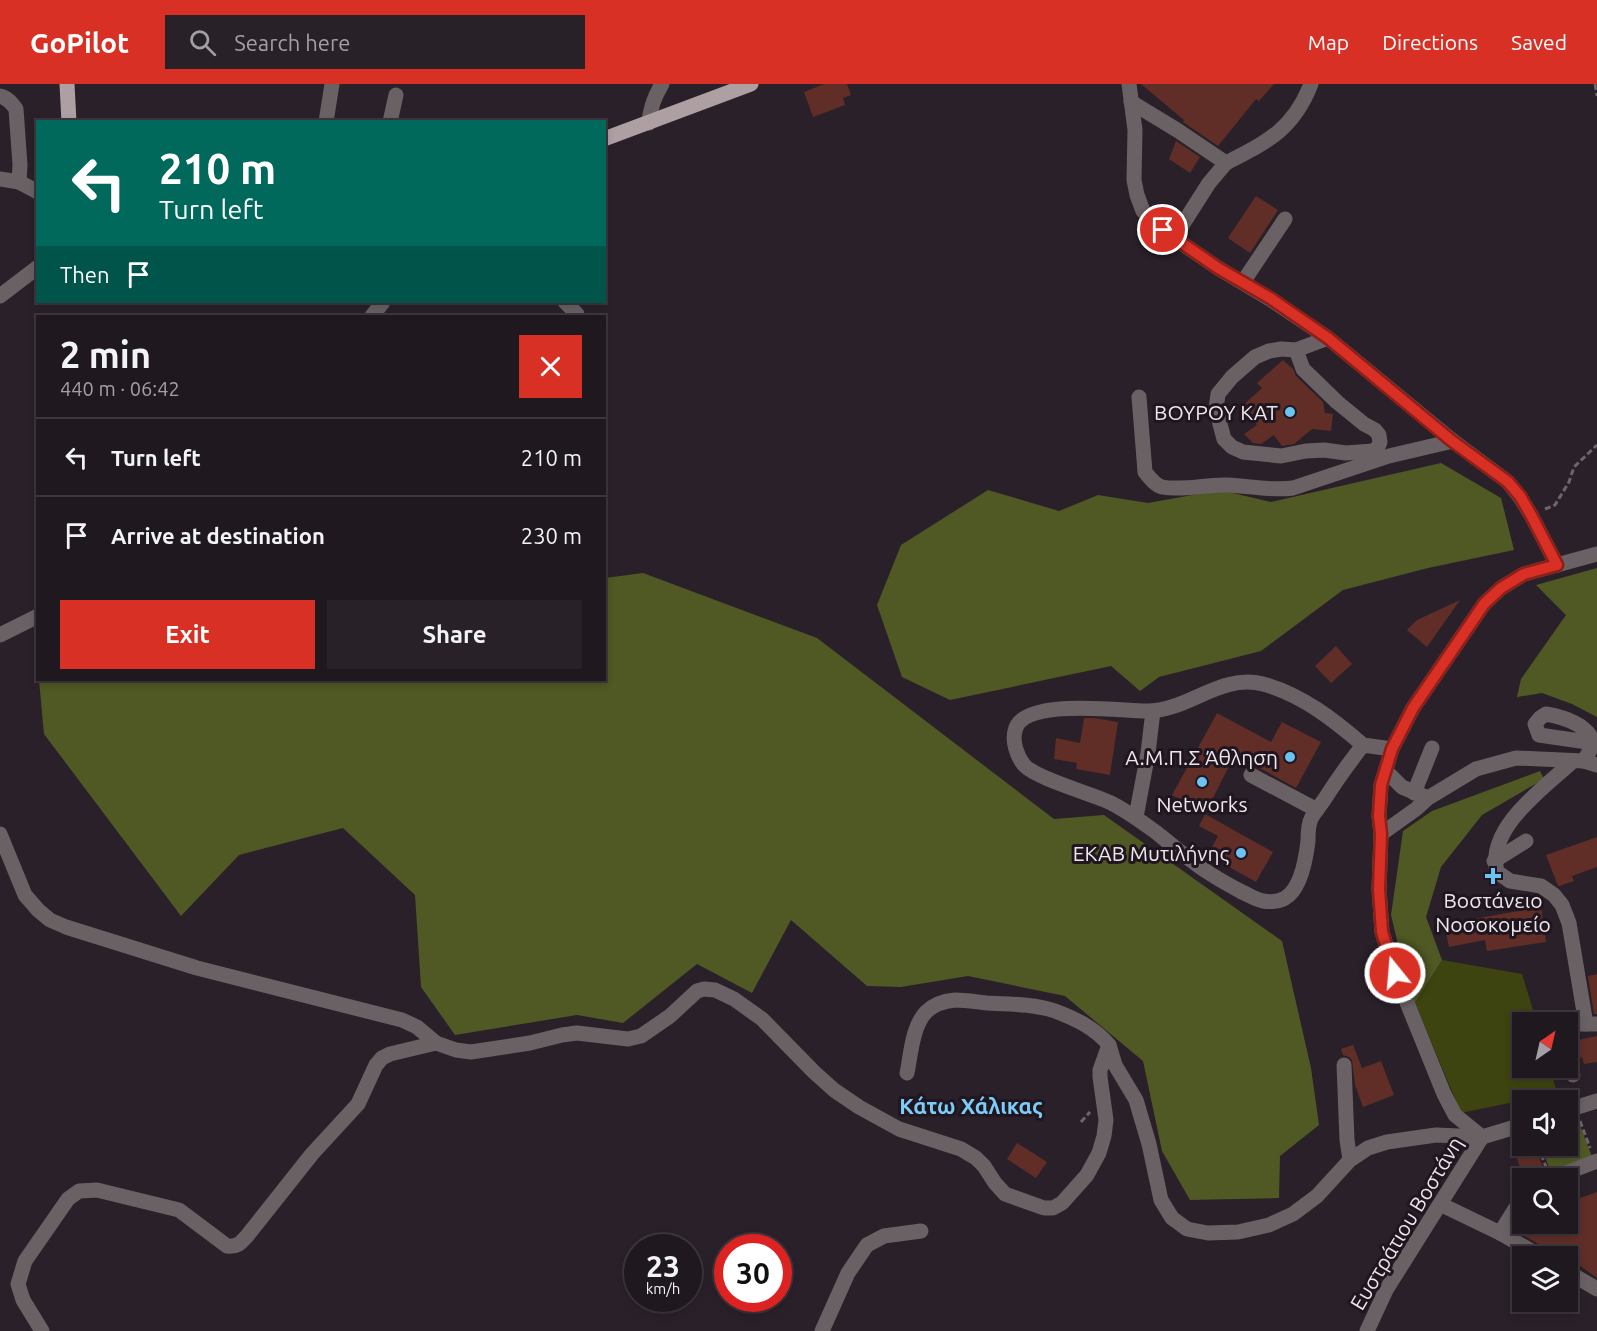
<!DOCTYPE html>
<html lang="en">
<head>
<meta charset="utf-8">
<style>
  body { margin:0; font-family:Ubuntu,sans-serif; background:#282128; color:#f1f3f6; height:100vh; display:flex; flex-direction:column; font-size:22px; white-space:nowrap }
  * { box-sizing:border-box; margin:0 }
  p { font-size:20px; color:#a2a0a4 }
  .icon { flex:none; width:33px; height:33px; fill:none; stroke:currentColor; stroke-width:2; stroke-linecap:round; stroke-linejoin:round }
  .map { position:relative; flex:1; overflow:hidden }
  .sheet { position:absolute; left:36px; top:231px; width:570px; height:366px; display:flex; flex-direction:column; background:#20181f; border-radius:0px; box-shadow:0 3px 9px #0003,0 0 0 2px #3d373d }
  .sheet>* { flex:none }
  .top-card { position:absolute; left:36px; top:36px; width:570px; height:183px; border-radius:0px; box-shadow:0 3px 9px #0003,0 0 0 2px #3d373d; background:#00695c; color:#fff; overflow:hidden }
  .needle { width:39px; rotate:34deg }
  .buttons { position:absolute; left:1512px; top:928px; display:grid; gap:12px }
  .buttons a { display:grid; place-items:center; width:66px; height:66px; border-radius:0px; background:#20181f; box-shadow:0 3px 9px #0003,0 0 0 2px #3d373d; font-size:30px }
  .speed { position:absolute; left:624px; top:1150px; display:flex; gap:12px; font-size:30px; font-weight:700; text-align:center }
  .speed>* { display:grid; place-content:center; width:78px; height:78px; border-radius:50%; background:#20181f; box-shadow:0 3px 9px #0003,0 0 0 2px #3d373d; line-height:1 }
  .speed small { font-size:15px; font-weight:400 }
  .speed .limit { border:9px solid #d22; background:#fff; color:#111 }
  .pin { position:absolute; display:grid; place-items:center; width:51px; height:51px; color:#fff; margin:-26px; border:3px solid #fff; border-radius:50%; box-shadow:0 2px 6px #0007 }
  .me { position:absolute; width:66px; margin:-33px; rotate:343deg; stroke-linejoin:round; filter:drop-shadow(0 0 4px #0008) }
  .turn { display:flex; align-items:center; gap:21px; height:126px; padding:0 24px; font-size:27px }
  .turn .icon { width:78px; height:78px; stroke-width:2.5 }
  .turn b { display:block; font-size:42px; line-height:51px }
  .then { display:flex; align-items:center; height:57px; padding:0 24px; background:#0003; gap:12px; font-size:22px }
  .round { display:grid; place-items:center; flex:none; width:63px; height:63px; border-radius:0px; background:#282128 }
  .overview { display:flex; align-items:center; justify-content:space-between; height:102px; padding:0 24px }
  h1 { font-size:36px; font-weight:600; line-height:45px }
  .primary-button { display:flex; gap:12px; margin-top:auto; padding:12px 24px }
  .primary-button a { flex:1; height:69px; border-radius:0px; background:#d93025; color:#fff; font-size:24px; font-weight:600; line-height:69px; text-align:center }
  .primary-button a+a { background:#282128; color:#f1f3f6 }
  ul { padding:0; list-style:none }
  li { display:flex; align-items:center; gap:18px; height:78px; padding:0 24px; border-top:2px solid #3d373d }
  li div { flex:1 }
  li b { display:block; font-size:22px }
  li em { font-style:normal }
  header { display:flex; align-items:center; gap:36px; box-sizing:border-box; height:84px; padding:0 30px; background:#d93025; color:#fff }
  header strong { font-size:28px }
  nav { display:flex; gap:33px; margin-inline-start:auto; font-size:21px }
  .search { width:420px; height:54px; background:#282128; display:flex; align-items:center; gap:15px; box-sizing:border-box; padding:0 21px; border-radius:0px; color:#a2a0a4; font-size:22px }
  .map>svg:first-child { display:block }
  .green { fill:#3d440f }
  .forest { fill:#505824 }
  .building { fill:#602e27 }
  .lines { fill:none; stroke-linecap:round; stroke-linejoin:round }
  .path { stroke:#6d646c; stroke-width:3; stroke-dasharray:6 3; stroke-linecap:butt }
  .minor { stroke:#696163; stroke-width:15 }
  .major { stroke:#ae9fa3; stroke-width:15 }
  .route-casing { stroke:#8d1f18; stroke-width:15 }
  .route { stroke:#d93025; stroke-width:10 }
  .poi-dot { fill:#6bc3f2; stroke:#20161f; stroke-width:2 }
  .labels { text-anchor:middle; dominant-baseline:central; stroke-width:6; stroke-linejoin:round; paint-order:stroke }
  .poi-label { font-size:21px; fill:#ede6ec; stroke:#20161f; text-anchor:end }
  .street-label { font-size:21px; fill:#ede6ec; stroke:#20161f }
  .neighbourhood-label { font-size:22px; font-weight:bold; fill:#7dccf8; stroke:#20161f }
</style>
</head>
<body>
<header>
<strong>GoPilot</strong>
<div class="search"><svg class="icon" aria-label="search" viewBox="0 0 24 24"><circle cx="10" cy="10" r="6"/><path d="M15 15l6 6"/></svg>Search here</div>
<nav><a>Map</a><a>Directions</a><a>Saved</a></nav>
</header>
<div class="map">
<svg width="1597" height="1247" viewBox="0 0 1597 1247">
  <rect width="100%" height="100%" fill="#2a2029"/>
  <polygon class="green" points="1442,876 1522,890 1537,939 1522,939 1522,984 1550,984 1557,1009 1461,1029 1415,919"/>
  <g class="forest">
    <polygon points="1441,379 1501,414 1514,466 1428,484 1343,506 1261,567 1159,593 1140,607 1111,582 950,616 902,593 877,521 901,461 988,406 1059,427 1098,411 1148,419 1220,406 1271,418"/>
    <polygon points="1597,484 1597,633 1572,620 1542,609 1517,613 1521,595 1566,531 1536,501"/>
    <polygon points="643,489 817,554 1054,735 1104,731 1282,857 1311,984 1319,1041 1280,1072 1279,1114 1190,1116 1162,1067 1143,977 1065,912 968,892 901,903 867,902 791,836 752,909 697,880 623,939 577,931 455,951 421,903 415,811 343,744 239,771 181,832 44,650 39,596 604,596 605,494"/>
    <polygon points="1540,687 1544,695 1482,731 1441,783 1426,833 1442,876 1415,919 1405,890 1391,831 1403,747 1432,727"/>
    <polygon points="1577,1034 1593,1075 1551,1089 1541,1062 1568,1062 1568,1037"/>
  </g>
  <g class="building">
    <polygon points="824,0 847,0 851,11 843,14 845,21 813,33 804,8"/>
    <polygon points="1141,0 1274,0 1259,17 1256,15 1218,62 1183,38 1184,36"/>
    <polygon points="1176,57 1200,73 1190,89 1169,75"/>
    <polygon points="1256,112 1278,126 1250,169 1228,154"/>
    <polygon points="1283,276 1293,285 1296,292 1323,318 1325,329 1333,330 1331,347 1312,345 1294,360 1282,362 1274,351 1261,360 1253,359 1244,350 1257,341 1241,323 1262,304 1257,299"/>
    <polygon points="1460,516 1427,563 1407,546 1417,536"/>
    <polygon points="1336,562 1352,580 1331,599 1315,582"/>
    <polygon points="1217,629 1271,658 1282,638 1321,658 1296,704 1256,682 1247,682 1233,674 1205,730 1172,711"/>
    <polygon points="1084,634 1094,634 1118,638 1110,691 1076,685 1077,679 1054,675 1056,654 1080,659"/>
    <polygon points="1205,730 1273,768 1256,798 1208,771 1218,752 1199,742"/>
    <polygon points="1597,753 1597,783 1572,792 1574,797 1559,802 1558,802 1546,771"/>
    <polygon points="1541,823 1546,858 1487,867 1485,856 1449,863 1444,840"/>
    <polygon points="1597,890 1597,930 1594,930 1588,892"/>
    <polygon points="1597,952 1597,978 1584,980 1582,973 1579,974 1577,968 1572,960 1579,959 1578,956"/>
    <polygon points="1353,961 1362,984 1381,977 1394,1011 1363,1023 1355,1001 1352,976 1349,973 1343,971 1341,965"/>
    <polygon points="1017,1059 1047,1078 1036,1094 1007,1075"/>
    <polygon points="1517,1062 1534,1062 1544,1085 1523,1092 1515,1069 1519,1067"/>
    <polygon points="1447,1064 1458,1069 1449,1088 1438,1082"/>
    <polygon points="1578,1107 1580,1114 1597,1108 1597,1194 1568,1173 1553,1173 1547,1165 1523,1151 1530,1140 1549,1140 1568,1152 1568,1110"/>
  </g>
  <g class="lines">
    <g class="path">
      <polyline points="1595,0 1597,12"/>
      <polyline points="1545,425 1555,421 1569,398 1574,383 1597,361"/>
      <polyline points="1580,1037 1590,1064"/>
      <polyline points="1081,1038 1090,1028"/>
      <polyline points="1538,1062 1546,1083"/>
    </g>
    <g class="minor">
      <polyline points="1129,0 1135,46 1134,96 1137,111 1143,127 1153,137 1174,154 1218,184 1270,215 1328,254 1453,357 1508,398 1520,413 1531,431 1557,481"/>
      <path d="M0,12C8,14 12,19 16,25L20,81L19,98"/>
      <polyline points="1131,18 1177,46 1226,79 1209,99 1174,154"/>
      <polyline points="326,38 332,0"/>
      <polyline points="390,38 396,11"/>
      <path d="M649,39C650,24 654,13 662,0"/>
      <path d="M1226,79C1267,58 1293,46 1311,0"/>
      <polyline points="0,95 19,98 38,108"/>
      <polyline points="1243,198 1285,135"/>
      <polyline points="0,212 38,183"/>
      <polyline points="565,218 577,230"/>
      <polyline points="372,232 383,218"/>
      <polyline points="1296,266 1303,285 1337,318 1364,340 1375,346 1379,351 1380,358 1378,363 1373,367 1346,369 1324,366 1306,367 1281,372 1243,368 1232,363 1224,355 1216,325 1218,310 1232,293 1255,273 1269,267 1281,265 1296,266 1328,254"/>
      <path d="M1139,313L1145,388C1150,394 1155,401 1162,403C1183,407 1206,400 1228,401C1250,402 1271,407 1293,404L1389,372L1453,357"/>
      <polyline points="0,551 38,532"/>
      <path d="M1363,661C1334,636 1301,610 1263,600C1220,589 1187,628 1146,627C1120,627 1021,613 1015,647C1012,658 1017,672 1024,681C1037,695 1090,709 1111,719C1127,727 1142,738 1157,749C1168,758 1180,768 1192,777C1207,789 1225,799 1242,808C1249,811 1256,816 1263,817C1269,818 1279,818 1285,814C1301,805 1306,774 1308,757C1308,750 1308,741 1311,735C1314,728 1320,722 1324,716C1336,697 1349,679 1363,661L1392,665"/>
      <path d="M1573,677C1544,704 1486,744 1497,788L1510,797L1541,802L1554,811L1562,821L1569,839L1586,940H1597"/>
      <path d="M1584,677L1594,659C1587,640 1563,633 1546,630L1540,634L1535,640L1539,651L1594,659L1597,660"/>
      <polyline points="1386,687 1402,703 1428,714"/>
      <polyline points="1251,691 1317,726"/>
      <polyline points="1414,709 1432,664"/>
      <polyline points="1136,733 1148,669 1153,627"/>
      <polyline points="0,750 25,811 38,826 50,836 66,843 197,884 402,936 417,943 436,959 456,966 471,968 530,959 562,951 577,949 628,955 641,952 670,932 697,907 704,905 715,906 734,915 762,935 814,988 834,1006 859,1023 899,1045 961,1065 976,1074 984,1082 995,1099 1005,1110 1044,1124 1053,1124 1062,1119 1087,1091 1099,1069 1104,1052 1106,1036 1100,993 1100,986 1109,961 1115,981 1136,1016 1149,1060 1161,1116 1172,1134 1187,1145 1208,1149 1238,1148 1269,1141 1293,1130 1317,1112 1350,1076 1368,1064 1387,1058 1436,1051 1482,1053 1522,1041"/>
      <polyline points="1381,750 1416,725 1428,714 1476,685 1516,674 1584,677 1597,681"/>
      <polyline points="1494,777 1526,757"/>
      <polyline points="1568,945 1575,940 1586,940"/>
      <polyline points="1568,971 1573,991"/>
      <polyline points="1344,981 1347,1056 1350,1076"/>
      <path d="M907,989C911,970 912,943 926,928C934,920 944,917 955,916C965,916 977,918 987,919C1008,920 1035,920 1055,927C1076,935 1095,944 1109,961"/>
      <polyline points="1568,1026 1597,1017"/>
      <polyline points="1482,1053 1455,1031 1444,1010 1395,889 1382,848 1379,805 1381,750 1379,732 1381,701 1392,665 1413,624 1484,520 1501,504 1524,490 1597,470"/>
      <polyline points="1550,1095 1597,1077"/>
      <polyline points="1440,1120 1500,1149 1542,1173"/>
      <polyline points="1500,1149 1522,1114"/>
      <polyline points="1568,1188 1597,1205"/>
      <path d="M42,1247L23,1216L18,1200L25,1177L68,1115L79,1107L97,1106L179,1126L227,1162C237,1163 240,1160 247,1152L312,1070L358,1020L376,981L382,974L390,970L436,959"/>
      <polyline points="822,1247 848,1189 867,1161 884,1152 921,1147"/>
      <polyline points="1367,1247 1386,1206 1482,1053"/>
    </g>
    <g class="major">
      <polyline points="67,0 69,38"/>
      <polyline points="604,55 751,0"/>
    </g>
  </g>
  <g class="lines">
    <g class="route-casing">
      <polyline id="route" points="1163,146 1218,184 1270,214 1328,254 1452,357 1508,398 1520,412 1531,431 1557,481 1524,490 1501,504 1484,520 1413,624 1392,665 1381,701 1379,732 1381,750 1379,805 1382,848 1395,889"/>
    </g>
    <use href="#route" class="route"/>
  </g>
  <g class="poi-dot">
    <circle cx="1290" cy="328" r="6"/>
    <circle cx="1290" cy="673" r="6"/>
    <circle cx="1202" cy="698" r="6"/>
    <circle cx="1241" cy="769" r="6"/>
    <path d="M1490 783h6v6h6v6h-6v6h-6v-6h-6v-6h6z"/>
  </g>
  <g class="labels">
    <g class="poi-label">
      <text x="1278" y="328">ΒΟΥΡΟΥ ΚΑΤ</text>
      <text x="1278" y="673">Α.Μ.Π.Σ Άθληση</text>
      <text x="1202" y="720" text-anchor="middle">Networks</text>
      <text x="1229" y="769">ΕΚΑΒ Μυτιλήνης</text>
      <text x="1493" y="816" text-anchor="middle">Βοστάνειο<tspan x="1493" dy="24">Νοσοκομείο</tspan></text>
    </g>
    <g class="street-label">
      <text transform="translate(1406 1139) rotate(-59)">Ευστράτιου Βοστάνη</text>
    </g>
    <g class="neighbourhood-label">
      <text x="971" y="1021">Κάτω Χάλικας</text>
    </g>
  </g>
</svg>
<div class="buttons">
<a><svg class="needle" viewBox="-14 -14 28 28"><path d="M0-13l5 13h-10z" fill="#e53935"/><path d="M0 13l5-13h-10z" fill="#a2a0a4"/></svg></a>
<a><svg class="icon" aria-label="sound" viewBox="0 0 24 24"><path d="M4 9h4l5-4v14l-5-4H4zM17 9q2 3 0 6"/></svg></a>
<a><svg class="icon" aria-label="search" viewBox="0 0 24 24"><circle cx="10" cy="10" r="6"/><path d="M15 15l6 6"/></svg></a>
<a><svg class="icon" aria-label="layers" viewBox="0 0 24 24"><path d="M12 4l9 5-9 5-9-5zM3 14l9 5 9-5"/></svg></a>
</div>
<div class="speed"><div>23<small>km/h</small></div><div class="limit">30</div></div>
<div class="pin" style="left:1163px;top:146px;background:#d93025"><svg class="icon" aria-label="arrive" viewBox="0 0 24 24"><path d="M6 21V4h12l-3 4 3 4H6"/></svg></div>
<svg class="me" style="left:1395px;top:889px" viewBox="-20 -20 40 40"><circle r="17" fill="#d93025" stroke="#fff" stroke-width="3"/><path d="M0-11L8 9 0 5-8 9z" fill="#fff"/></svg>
<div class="top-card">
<div class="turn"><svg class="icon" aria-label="left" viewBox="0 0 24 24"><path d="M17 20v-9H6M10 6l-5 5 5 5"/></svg><div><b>210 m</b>Turn left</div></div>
<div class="then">Then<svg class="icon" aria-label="arrive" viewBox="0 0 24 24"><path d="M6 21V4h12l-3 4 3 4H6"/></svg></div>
</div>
<section class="sheet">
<div class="overview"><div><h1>2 min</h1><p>440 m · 06:42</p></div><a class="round" style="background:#d93025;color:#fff"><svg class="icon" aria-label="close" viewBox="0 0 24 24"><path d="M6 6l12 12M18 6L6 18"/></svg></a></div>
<ul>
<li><svg class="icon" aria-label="left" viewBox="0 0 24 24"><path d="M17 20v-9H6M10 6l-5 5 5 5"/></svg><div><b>Turn left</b></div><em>210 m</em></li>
<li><svg class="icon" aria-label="arrive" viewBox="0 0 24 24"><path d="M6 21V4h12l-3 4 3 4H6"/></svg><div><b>Arrive at destination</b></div><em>230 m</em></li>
</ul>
<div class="primary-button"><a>Exit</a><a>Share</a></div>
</section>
</div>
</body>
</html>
